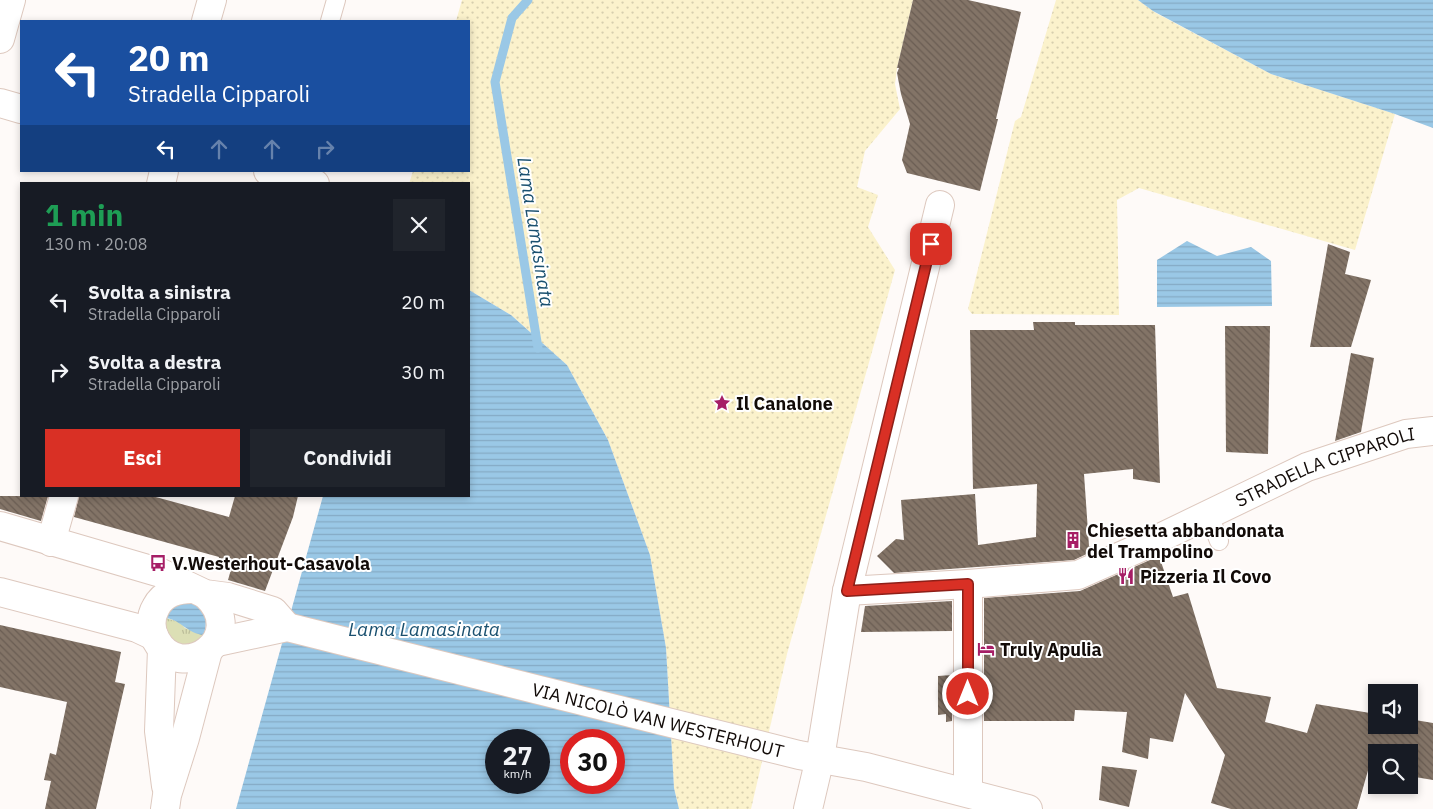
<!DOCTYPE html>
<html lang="it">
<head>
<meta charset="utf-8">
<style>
  body { margin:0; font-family:"IBM Plex Sans",sans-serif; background:#20242c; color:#f1f3f6; height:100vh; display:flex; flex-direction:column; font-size:19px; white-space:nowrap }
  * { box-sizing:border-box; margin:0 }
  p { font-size:16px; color:#9ea1a6 }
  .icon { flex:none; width:28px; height:28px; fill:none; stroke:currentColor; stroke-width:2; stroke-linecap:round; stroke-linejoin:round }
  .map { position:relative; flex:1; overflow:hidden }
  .side { position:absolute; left:20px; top:182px; width:450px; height:315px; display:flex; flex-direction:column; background:#171b24; border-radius:0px; box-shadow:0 2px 8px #0003 }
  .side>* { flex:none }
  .top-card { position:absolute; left:20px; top:20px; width:450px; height:152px; border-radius:0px; box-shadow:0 2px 8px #0003; background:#1a4fa0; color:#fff; overflow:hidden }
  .controls { position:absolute; left:1368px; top:684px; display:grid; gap:10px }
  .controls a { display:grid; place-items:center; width:50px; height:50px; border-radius:0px; background:#171b24; box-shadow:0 2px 8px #0003; font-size:25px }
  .speed { position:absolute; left:485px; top:729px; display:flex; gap:10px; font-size:25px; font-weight:700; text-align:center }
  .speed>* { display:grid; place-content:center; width:65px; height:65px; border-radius:50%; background:#171b24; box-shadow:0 2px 8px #0003; line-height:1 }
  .speed small { font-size:12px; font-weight:400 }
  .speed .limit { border:8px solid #d22; background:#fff; color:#111 }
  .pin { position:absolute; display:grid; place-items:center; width:42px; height:42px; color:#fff; margin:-21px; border-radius:10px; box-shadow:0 2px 8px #0006 }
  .me { position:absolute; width:55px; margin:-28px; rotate:0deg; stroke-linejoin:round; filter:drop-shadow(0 0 4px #0008) }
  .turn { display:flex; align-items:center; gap:18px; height:105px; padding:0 25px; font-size:22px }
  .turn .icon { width:65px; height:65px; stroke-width:2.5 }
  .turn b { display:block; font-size:35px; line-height:42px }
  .lanes { display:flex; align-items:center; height:48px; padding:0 25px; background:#0003; justify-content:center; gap:25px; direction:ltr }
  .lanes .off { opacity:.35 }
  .round { display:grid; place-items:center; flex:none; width:52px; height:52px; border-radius:0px; background:#20242c }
  .overview { display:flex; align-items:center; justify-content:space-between; height:85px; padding:0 25px }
  h1 { font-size:30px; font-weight:700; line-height:38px; color:#1e9e55 }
  .button { display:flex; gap:10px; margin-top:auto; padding:10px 25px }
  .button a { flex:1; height:58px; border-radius:0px; background:#d93025; color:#fff; font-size:20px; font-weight:700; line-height:58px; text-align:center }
  .button a+a { background:#20242c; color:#f1f3f6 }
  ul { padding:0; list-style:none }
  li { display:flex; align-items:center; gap:15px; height:70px; padding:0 25px }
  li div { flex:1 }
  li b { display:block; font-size:19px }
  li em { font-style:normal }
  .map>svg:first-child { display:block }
  .grass { fill:url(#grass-tufts) }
  .sand { fill:url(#sand-dots) }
  .water { fill:url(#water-rules); fill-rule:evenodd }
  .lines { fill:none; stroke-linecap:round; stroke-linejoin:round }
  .stream { stroke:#9ac8e6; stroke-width:9 }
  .building { fill:url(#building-back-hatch) }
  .lane-casing { stroke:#ddc8be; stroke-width:20 }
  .street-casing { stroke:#ddc8be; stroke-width:30 }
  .lane { stroke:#fff; stroke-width:18 }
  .street { stroke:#fff; stroke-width:28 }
  .route-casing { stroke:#8d1f18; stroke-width:12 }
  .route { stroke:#d93025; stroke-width:9 }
  .labels { text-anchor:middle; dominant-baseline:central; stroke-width:4; stroke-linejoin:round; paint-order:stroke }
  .poi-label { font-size:18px; font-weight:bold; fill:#120b08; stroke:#fff; text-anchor:start }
  .street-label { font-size:18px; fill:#120b08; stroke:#fff }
  .water-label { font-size:19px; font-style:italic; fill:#1a506f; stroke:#fff }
</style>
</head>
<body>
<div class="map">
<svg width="1433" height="809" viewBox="0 0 1433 809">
  <defs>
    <pattern id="grass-tufts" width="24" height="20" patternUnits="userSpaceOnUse" patternTransform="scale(1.25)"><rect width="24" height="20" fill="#dcdfb5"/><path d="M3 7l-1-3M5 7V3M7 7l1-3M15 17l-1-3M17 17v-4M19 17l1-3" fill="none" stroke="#bcbe9a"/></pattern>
    <pattern id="sand-dots" width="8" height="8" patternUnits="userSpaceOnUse" patternTransform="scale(1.25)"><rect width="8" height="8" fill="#fbf2cc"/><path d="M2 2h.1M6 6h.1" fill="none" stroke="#d6ceae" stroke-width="1.8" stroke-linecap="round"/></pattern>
    <pattern id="water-rules" width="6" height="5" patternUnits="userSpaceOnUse" patternTransform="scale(1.25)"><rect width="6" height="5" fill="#9ac8e6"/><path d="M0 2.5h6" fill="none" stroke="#84aac4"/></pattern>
    <pattern id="building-back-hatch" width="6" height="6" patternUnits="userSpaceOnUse" patternTransform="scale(1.25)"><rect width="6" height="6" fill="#837467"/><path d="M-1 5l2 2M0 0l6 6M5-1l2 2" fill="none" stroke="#6a5d53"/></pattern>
  </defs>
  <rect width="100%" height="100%" fill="#fefaf8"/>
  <path class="grass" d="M166,618L180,622L185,628L204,635C188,654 160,643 166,618Z"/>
  <g class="sand">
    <polygon points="462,0 913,0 897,68 895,84 900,109 865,151 857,187 878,195 868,227 895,270 787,654 751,809 679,809 674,788 666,648 650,555 608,440 567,365 511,315 469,290 469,184 409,184 413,171 469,171 469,21 456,21"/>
    <polygon points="1056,0 1138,0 1156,13 1271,74 1395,114 1355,250 1139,188 1117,200 1119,315 972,314 968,309 1015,121 1021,117"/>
  </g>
  <g class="water">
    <polygon points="1138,0 1433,0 1433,128 1395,114 1271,74 1153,11"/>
    <polygon points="1187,241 1217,256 1251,247 1271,261 1272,306 1157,307 1157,260"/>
    <path d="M469,290L511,315L567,365L608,440L650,555L666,648L674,788L679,809H236L323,496H469ZM496,740H539V782H496ZM571,740H614V782H571Z"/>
    <path d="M184,602C205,605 209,616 204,635C188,634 181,620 166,618C170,609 175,606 184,602Z"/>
  </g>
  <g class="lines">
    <polyline class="stream" points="528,0 512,18 495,82 538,348"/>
  </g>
  <g class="building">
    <polygon points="913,0 968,0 1021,12 996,119 998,119 980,191 907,173 902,160 910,124 901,94 897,73 899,68 897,68"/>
    <polygon points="1328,244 1350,252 1345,274 1371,280 1351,347 1310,347"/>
    <polygon points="1033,322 1075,322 1075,325 1155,325 1160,483 1133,479 1133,469 1084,474 1089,546 1092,546 1093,551 1074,560 894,573 877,556 896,539 904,540 901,500 975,494 978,545 1036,537 1037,484 973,489 970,330 1034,330"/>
    <polygon points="1225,326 1270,326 1268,454 1226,452"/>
    <polygon points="1351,353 1374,358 1361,432 1335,441"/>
    <polygon points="0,496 48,496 41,521 0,509"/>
    <polygon points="79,496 152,496 229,517 235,496 298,496 293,517 265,591 228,580 232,566 218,562 219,557 74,517"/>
    <polygon points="1159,556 1173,597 1188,593 1217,688 1271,697 1265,722 1307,733 1316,704 1376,714 1376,725 1409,725 1409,719 1433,723 1433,780 1409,776 1409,752 1376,752 1376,761 1371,760 1357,809 1231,809 1211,803 1225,755 1185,693 1173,742 1150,738 1148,759 1122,752 1127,712 1075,710 1074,721 984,721 984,598 1080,591"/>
    <polygon points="952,601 952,631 861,632 865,606"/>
    <polygon points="0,625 121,652 115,682 125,684 96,809 45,809 51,781 44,780 50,753 56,755 67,702 0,687"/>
    <polygon points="952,675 952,721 946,722 946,714 938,715 938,676"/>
    <polygon points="1102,766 1137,770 1129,807 1099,800"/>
  </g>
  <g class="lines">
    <g class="lane-casing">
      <g id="lane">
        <polyline points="330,21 336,0"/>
        <polyline points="1209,515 1219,541"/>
      </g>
    </g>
    <g class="street-casing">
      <g id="street">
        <polyline points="206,21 212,0"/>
        <polyline points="0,39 11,0"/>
        <polyline points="0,103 21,109"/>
        <polyline points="268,171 315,184"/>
        <polyline points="161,184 164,171"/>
        <polyline points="0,526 161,573 205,594 228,597 273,611 287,627"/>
        <polyline points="51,542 64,496"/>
        <polyline points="968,584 968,792"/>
        <path d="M192,589C178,589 163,593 156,607C150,617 150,630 156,640C181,686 252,637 205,594"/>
        <path id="s1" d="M847,591L968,584L1078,575L1139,548L1307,467L1406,434L1433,431"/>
        <polyline points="0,592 137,628 154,636"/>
        <path id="s2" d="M217,642L287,627L799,755L866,767L1028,809"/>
        <polyline points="162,649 159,731 166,786"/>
        <polyline points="165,809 167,795 185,738 208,651"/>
        <polyline points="808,809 820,758 847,591 940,205"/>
      </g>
    </g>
    <use href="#lane" class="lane"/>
    <use href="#street" class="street"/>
  </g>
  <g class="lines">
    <g class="route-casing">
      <polyline id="route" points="931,244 847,591 968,584 968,694"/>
    </g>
    <use href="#route" class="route"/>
  </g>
  <defs>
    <g id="sight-bare" transform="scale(1.35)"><path d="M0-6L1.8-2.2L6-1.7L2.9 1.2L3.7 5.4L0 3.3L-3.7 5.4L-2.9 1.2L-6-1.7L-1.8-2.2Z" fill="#a61e66" stroke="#fff" stroke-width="2.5" paint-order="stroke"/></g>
    <g id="building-bare" transform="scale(1.35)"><path d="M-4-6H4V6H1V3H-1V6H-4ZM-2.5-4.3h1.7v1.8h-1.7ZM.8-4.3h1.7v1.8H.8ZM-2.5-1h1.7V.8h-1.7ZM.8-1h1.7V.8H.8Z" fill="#a61e66" stroke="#fff" stroke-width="2.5" paint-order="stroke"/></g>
    <g id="bus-bare" transform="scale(1.35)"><path d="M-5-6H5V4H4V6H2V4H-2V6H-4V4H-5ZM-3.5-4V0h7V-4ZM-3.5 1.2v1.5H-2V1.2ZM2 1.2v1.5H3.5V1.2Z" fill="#a61e66" stroke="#fff" stroke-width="2.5" paint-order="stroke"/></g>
    <g id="restaurant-bare" transform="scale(1.35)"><path d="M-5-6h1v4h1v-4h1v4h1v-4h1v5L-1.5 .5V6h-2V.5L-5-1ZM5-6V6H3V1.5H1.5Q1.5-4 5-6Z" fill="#a61e66" stroke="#fff" stroke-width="2.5" paint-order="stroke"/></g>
    <g id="hotel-bare" transform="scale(1.35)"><path d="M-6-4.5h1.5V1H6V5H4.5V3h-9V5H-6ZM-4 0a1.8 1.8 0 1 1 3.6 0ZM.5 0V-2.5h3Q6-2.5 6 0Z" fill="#a61e66" stroke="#fff" stroke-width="2.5" paint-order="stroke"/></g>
  </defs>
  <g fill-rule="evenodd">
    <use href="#sight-bare" x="722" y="403"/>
    <use href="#building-bare" x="1073" y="540"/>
    <use href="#bus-bare" x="158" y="563"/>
    <use href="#restaurant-bare" x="1126" y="576"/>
    <use href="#hotel-bare" x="986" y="649"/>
  </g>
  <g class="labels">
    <g class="poi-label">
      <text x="736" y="403">Il Canalone</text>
      <text x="1087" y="530">Chiesetta abbandonata<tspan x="1087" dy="21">del Trampolino</tspan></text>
      <text x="172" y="563">V.Westerhout-Casavola</text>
      <text x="1140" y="576">Pizzeria Il Covo</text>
      <text x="1000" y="649">Truly Apulia</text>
    </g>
    <g class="street-label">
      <text stroke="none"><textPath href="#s1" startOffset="502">STRADELLA CIPPAROLI</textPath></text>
      <text stroke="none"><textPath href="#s2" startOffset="454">VIA NICOLÒ VAN WESTERHOUT</textPath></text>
    </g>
    <g class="water-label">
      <text transform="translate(536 232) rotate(81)">Lama Lamasinata</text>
      <text x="424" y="629">Lama Lamasinata</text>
    </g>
  </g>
</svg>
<div class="controls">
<a><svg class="icon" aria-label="sound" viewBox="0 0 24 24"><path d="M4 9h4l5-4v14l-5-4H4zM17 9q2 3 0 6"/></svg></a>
<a><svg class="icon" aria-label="search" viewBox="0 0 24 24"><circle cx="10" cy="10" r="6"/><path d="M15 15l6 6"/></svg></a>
</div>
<div class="speed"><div>27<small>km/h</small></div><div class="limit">30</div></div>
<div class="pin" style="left:931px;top:244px;background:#d93025"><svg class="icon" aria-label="arrive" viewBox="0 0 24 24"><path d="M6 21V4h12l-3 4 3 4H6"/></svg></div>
<svg class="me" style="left:968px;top:694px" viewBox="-20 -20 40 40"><circle r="17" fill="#d93025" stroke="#fff" stroke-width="3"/><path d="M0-11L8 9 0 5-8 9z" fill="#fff"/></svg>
<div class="top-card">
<div class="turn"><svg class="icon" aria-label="left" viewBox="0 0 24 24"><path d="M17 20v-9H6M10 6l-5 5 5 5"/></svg><div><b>20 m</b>Stradella Cipparoli</div></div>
<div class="lanes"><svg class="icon" aria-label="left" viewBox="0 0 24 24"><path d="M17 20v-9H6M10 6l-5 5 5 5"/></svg><svg class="icon off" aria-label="ahead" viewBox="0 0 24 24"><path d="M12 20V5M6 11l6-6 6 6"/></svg><svg class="icon off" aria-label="ahead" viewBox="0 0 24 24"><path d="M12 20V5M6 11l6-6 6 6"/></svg><svg class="icon off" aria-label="right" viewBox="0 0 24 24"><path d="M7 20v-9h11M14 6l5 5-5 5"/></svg></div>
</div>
<section class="side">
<div class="overview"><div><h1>1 min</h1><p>130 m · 20:08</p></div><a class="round"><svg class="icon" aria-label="close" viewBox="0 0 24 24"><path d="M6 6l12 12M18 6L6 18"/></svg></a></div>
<ul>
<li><svg class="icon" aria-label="left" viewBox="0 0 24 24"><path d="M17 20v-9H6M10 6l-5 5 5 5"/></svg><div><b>Svolta a sinistra</b><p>Stradella Cipparoli</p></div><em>20 m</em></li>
<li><svg class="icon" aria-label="right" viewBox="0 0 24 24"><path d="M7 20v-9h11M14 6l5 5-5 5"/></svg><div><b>Svolta a destra</b><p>Stradella Cipparoli</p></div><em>30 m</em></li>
</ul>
<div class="button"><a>Esci</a><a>Condividi</a></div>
</section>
</div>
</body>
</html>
